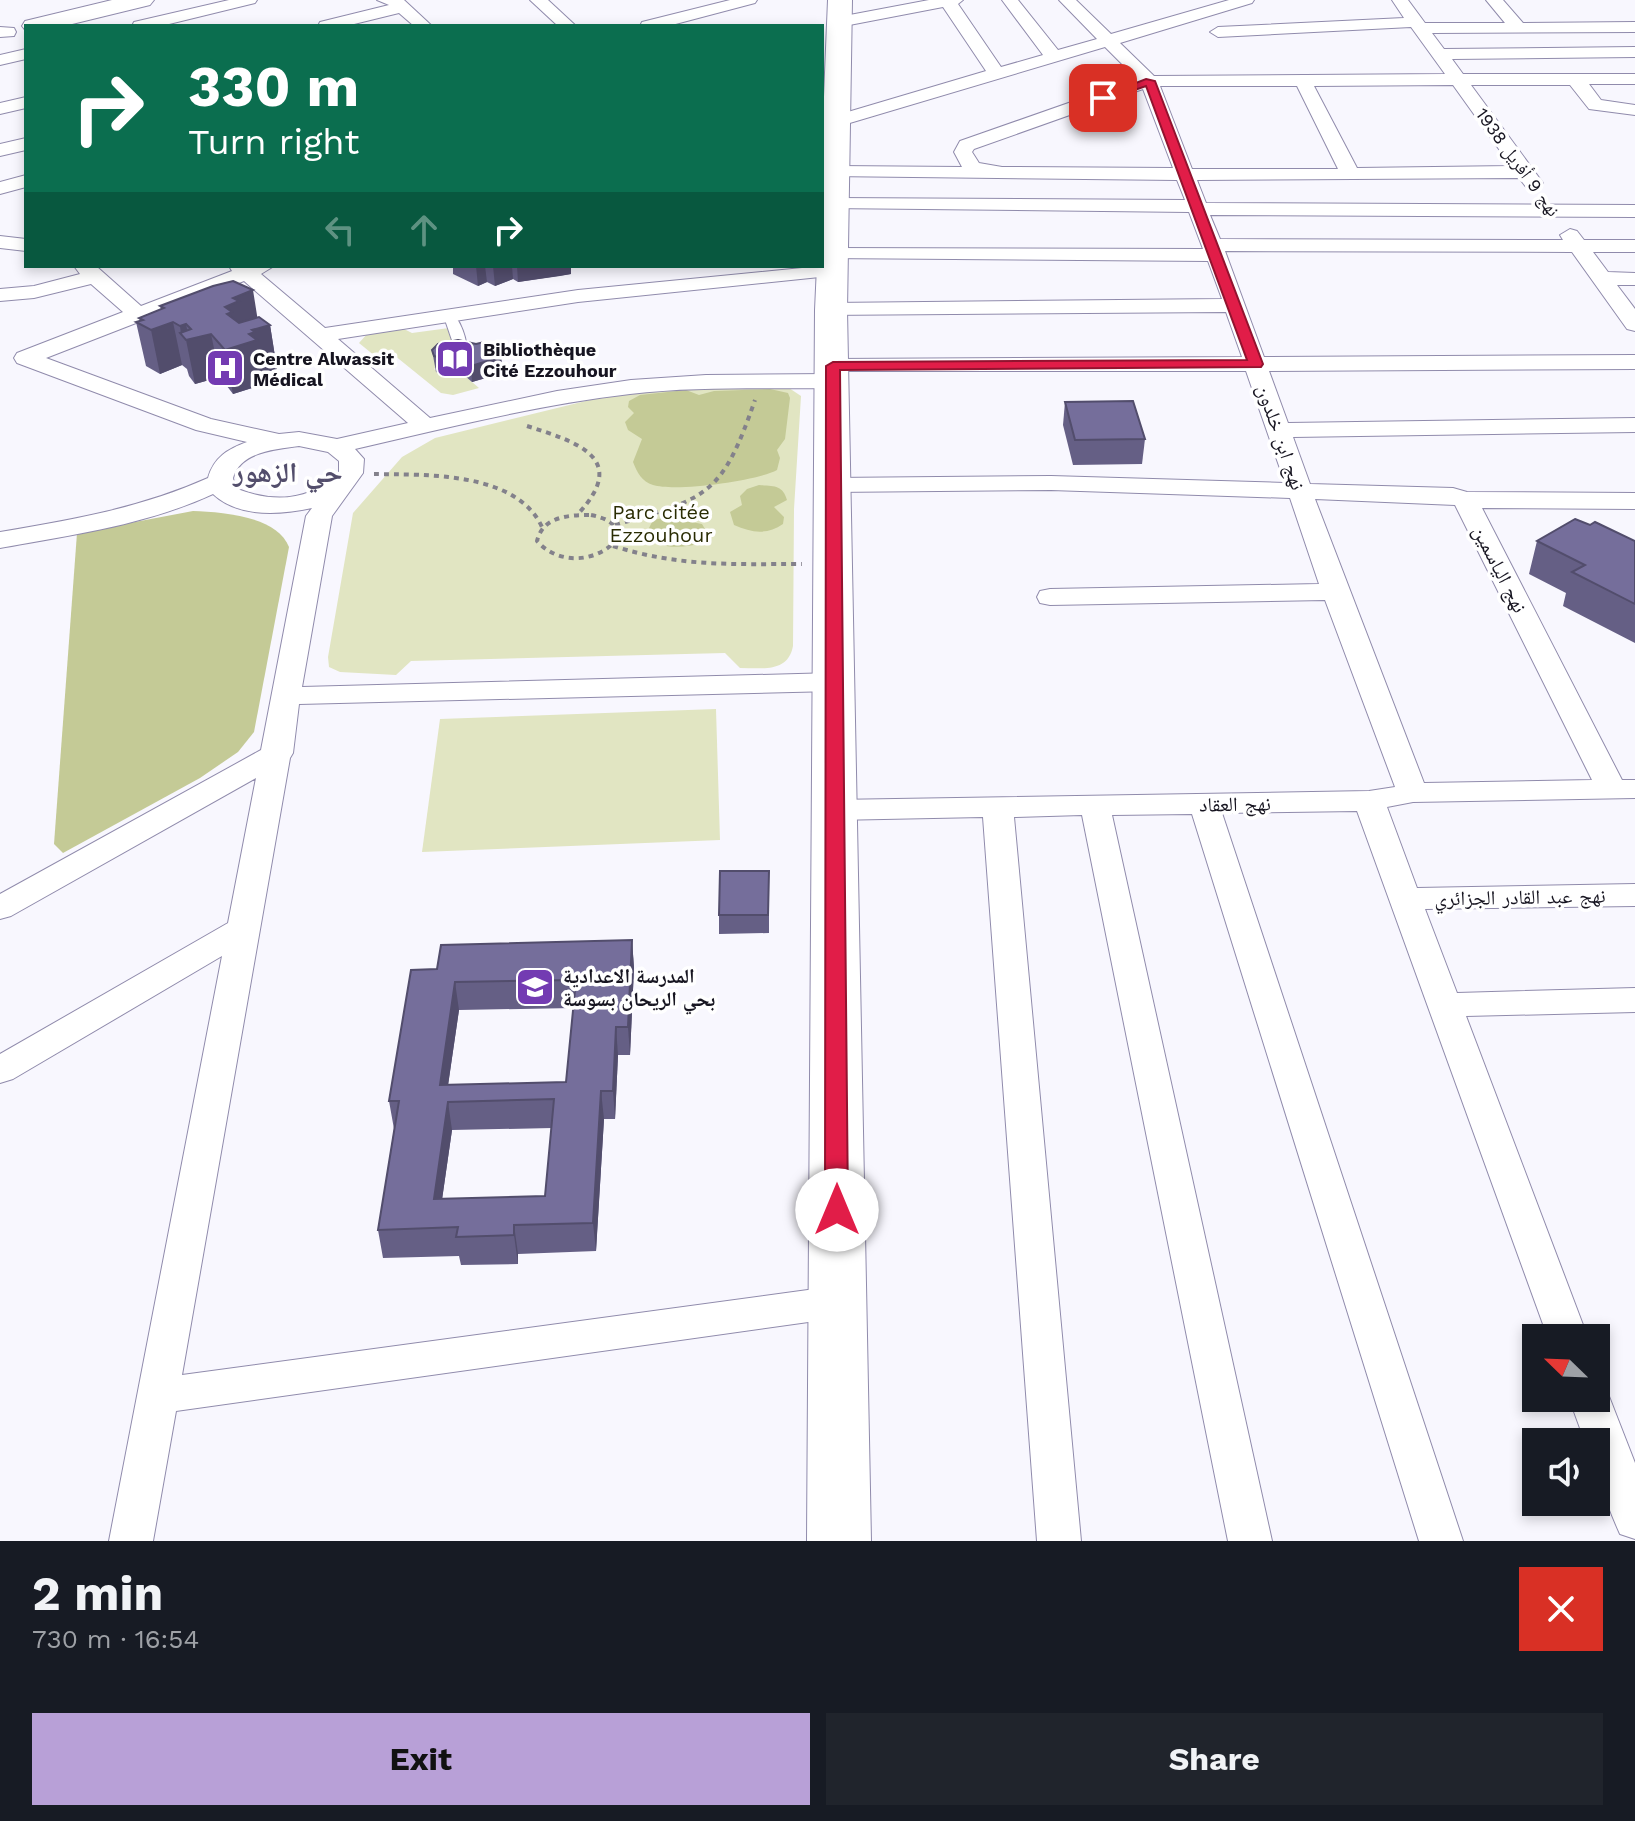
<!DOCTYPE html>
<html lang="en">
<head>
<meta charset="utf-8">
<style>
  body { margin:0; font-family:"Work Sans","Noto Naskh Arabic",sans-serif; background:#20242c; color:#f1f3f6; height:100vh; display:flex; flex-direction:column; font-size:30px; white-space:nowrap }
  * { box-sizing:border-box; margin:0 }
  p { font-size:26px; color:#9ea1a6 }
  .icon { flex:none; width:44px; height:44px; fill:none; stroke:currentColor; stroke-width:2; stroke-linecap:round; stroke-linejoin:round }
  .map { position:relative; height:1541px; overflow:hidden }
  .details { display:flex; flex-direction:column; background:#171b24; flex:1 }
  .details>* { flex:none }
  .banner { position:absolute; left:24px; top:24px; width:800px; height:244px; border-radius:0px; box-shadow:0 4px 12px #0003; background:#0b6e4f; color:#fff; overflow:hidden }
  .needle { width:52px; rotate:293deg }
  .fabs { position:absolute; left:1522px; top:1324px; display:grid; gap:16px }
  .fabs a { display:grid; place-items:center; width:88px; height:88px; border-radius:0px; background:#171b24; box-shadow:0 4px 12px #0003; font-size:40px }
  .pin { position:absolute; display:grid; place-items:center; width:68px; height:68px; color:#fff; margin:-34px; border-radius:16px; box-shadow:0 4px 12px #0006 }
  .me { position:absolute; width:88px; margin:-44px; rotate:0deg; stroke-linejoin:round; filter:drop-shadow(0 0 6px #0008) }
  .turn { display:flex; align-items:center; gap:28px; height:168px; padding:0 32px; font-size:36px }
  .turn .icon { width:104px; height:104px; stroke-width:2.5 }
  .turn b { display:block; font-size:56px; line-height:68px }
  .lanes { display:flex; align-items:center; height:76px; padding:0 32px; background:#0003; justify-content:center; gap:40px; direction:ltr }
  .lanes .off { opacity:.35 }
  .round { display:grid; place-items:center; flex:none; width:84px; height:84px; border-radius:0px; background:#20242c }
  .summary { display:flex; align-items:center; justify-content:space-between; height:136px; padding:0 32px }
  h1 { font-size:48px; font-weight:700; line-height:60px }
  .primary-button { display:flex; gap:16px; margin-top:auto; padding:16px 32px }
  .primary-button a { flex:1; height:92px; border-radius:0px; background:#b8a0d7; color:#111; font-size:32px; font-weight:700; line-height:92px; text-align:center }
  .primary-button a+a { background:#20242c; color:#f1f3f6 }
  .map>svg:first-child { display:block }
  .green { fill:#e1e5c2 }
  .forest { fill:#c4ca96 }
  .lines { fill:none; stroke-linecap:round; stroke-linejoin:round }
  .lane-casing { stroke:#908bac; stroke-width:2 }
  .street-casing { stroke:#908bac; stroke-width:2 }
  .secondary-casing { stroke:#908bac; stroke-width:2 }
  .path { stroke:#83818b; stroke-width:4; stroke-dasharray:5 5; stroke-linecap:butt }
  .lane { fill:#fff; fill-rule:evenodd }
  .street { fill:#fff; fill-rule:evenodd }
  .secondary { fill:#fff; fill-rule:evenodd }
  .wall { fill:#655f85; fill-rule:evenodd }
  .shaded-wall { fill:#524d6c }
  .building { fill:#756e9b; stroke:#524d6c; stroke-width:2; fill-rule:evenodd }
  .route { fill:#e11d48; stroke:#92132f; stroke-width:2 }
  .labels { text-anchor:middle; dominant-baseline:central; stroke-width:7; stroke-linejoin:round; paint-order:stroke }
  .far-street-label { font-size:18px; fill:#171521; stroke:#fff }
  .far-poi-label { font-size:18px; font-weight:bold; fill:#171521; stroke:#fff; text-anchor:start }
  .street-label { font-size:20px; fill:#171521; stroke:#fff }
  .park-label { font-size:20px; fill:#2a2c03; stroke:#fff }
  .poi-label { font-size:20px; font-weight:bold; fill:#171521; stroke:#fff; text-anchor:start }
  .district-label { font-size:28px; font-weight:bold; fill:#534e6c; stroke:#fff }
</style>
</head>
<body>
<div class="map">
<svg width="1635" height="1541" viewBox="0 0 1635 1541">
  <rect width="100%" height="100%" fill="#f8f7fe"/>
  <g class="green">
    <polygon points="400,327 412,333 449,328 456,348 434,369 445,376 465,376 479,388 453,395 441,393 394,355 375,356 359,343 368,333"/>
    <path d="M779,386L789,388L801,396L794,509L793,646C788,673 762,668 740,668L725,653L411,661L396,675L340,672L329,667L328,657L353,513L402,457L435,438L598,398L679,389Z"/>
    <polygon points="716,709 720,840 422,852 440,719"/>
  </g>
  <g class="forest">
    <path d="M770,389L788,393L790,398L785,439L777,450L780,458L777,470C757,481 676,492 653,485C642,482 637,472 633,462L642,439L628,430L625,422L634,413L628,407L629,401L640,395L686,390L699,395L714,391Z"/>
    <path d="M759,485C774,486 783,485 787,500L774,507L784,517L783,524C767,535 752,533 734,525L730,512L742,505L740,496L747,489Z"/>
    <path d="M193,511C222,512 277,516 289,547L254,732L238,752L200,778L63,853L54,844L77,533Z"/>
    <path d="M663,518C676,520 688,521 702,524L708,534L705,543C684,547 661,552 646,534L653,520Z"/>
  </g>
  <g class="lines">
    <g class="lane-casing">
      <path id="lane" d="M449,311C460,317 469,342 466,355H458L456,352L443,314Z"/>
    </g>
    <g class="street-casing">
      <g id="street">
        <polygon points="229,0 257,0 255,3 161,26 132,26 134,22"/>
        <polygon points="377,0 404,0 432,26 414,26 399,13 346,26 318,26 320,22 389,5"/>
        <polygon points="530,0 548,0 576,26 558,26"/>
        <polygon points="730,0 757,0 755,3 668,26 640,26 642,22"/>
        <path d="M929,0H963L958,4L1001,67L1043,55L1002,0H1018L1058,50L1097,39L1059,0H1076L1111,34L1229,0H1254L1252,3L1120,43L1154,76L1445,74L1411,27L1218,37L1210,32L1218,27L1404,18L1392,0H1408L1425,23H1505L1486,0H1503L1523,23L1635,22V32L1432,33L1444,49L1635,47V57L1452,59L1463,74H1635V84H1589L1601,100L1635,105V115L1589,109L1570,85H1471L1543,183L1540,187H1526L1519,178L1197,180L1206,203L1635,205V217L1210,215L1220,239L1563,240L1560,235L1570,229L1577,231L1584,240H1635V252H1593L1608,272L1635,273V285H1617L1635,309V331L1627,329L1572,252L1225,251L1264,357L1635,355V369L1269,371L1288,423L1635,418V432L1293,437L1310,484L1453,488L1467,492L1635,493V509L1482,508L1622,780H1635V798L1413,802L1387,807L1417,888L1635,884V906L1425,909L1457,993L1635,988V1012L1466,1016L1588,1338H1548L1357,811L1222,813L1463,1541H1419L1192,814L1112,815L1272,1541H1228L1082,815L1014,817L1081,1541H1037L983,817L834,820L823,817L819,810L823,803L834,800L1369,791L1395,787L1325,600L1050,605L1040,603L1037,597L1040,591L1050,589L1319,584L1290,498L1051,490L832,492L823,490L820,485L823,480L832,478L1051,476L1285,483L1246,371H825L822,366L825,361L833,359L1242,357L1226,312L823,315L820,310L831,303L1222,299L1208,261L824,258V250L831,248L1203,249L1189,212L828,208L825,204L835,198L1185,200L1177,180L829,176L826,172L829,168L836,166L962,167L954,152L960,141L1137,79L1105,47L843,125H831L828,121L831,117L986,71L943,7L839,27L831,22L839,17ZM1453,85L1511,166L1357,168L1314,86ZM1160,86H1297L1338,169H1192ZM1143,89L1173,168L1002,167L979,163L972,152L974,149ZM1315,499L1455,505L1592,780L1424,783Z"/>
        <polygon points="0,27 14,28 16,32 14,36 0,37"/>
        <polygon points="26,49 26,59 0,65 0,55"/>
        <polygon points="26,97 26,108 0,114 0,103"/>
        <polygon points="26,138 26,150 0,156 0,144"/>
        <polygon points="26,175 26,187 0,194 0,182"/>
        <polygon points="0,236 26,239 26,251 0,248"/>
        <path d="M832,265L839,267L843,271L839,275L578,302L338,339L430,418L557,391L631,380L706,375L831,374L839,376L843,381L839,386L831,388C764,389 696,386 630,394C537,405 446,428 355,449L364,459L363,473L332,516L302,687L834,673L844,676L848,682L844,688L834,691L299,704L293,753L290,758L182,1375L837,1286L851,1291L857,1302L851,1313L837,1318L176,1411L153,1541H109L222,956L13,1079L0,1083V1054L228,923L256,778L11,916L0,919V894L261,750L306,516L312,508C280,515 239,518 213,494C146,525 72,535 0,548V532C72,520 141,508 208,478C214,457 228,449 247,442L196,430L17,363L14,358L17,353L123,312L91,284L34,298L0,301V289L34,286L80,274L74,266H96L141,306L232,271L229,266H274L261,274L325,328L578,290ZM244,281L408,423L337,439L299,432L279,434L211,419L46,358ZM299,446L328,452L339,461V472C310,502 272,503 235,488L233,478C240,452 276,449 299,446Z"/>
        <path d="M1596,1383L1605,1386L1635,1463V1539L1620,1534C1606,1503 1596,1475 1596,1442H1585L1569,1398H1596Z"/>
      </g>
    </g>
    <g class="secondary-casing">
      <g id="secondary">
        <polygon points="112,0 154,0 150,5 64,26 26,26 26,31 22,26 25,21"/>
        <polygon points="828,0 852,0 847,310 871,1541 807,1541 815,310 817,266 822,266 822,145"/>
      </g>
    </g>
    <g class="path">
      <path d="M527,426C577,442 630,458 578,514"/>
      <path d="M374,474C425,475 516,471 542,527"/>
      <path d="M591,515C605,518 616,522 619,537C599,563 559,566 537,541C543,516 569,515 591,515Z"/>
      <path d="M615,525C709,498 722,495 755,400"/>
      <path d="M613,546C680,567 733,564 802,564"/>
    </g>
    <use href="#lane" class="lane"/>
    <use href="#street" class="street"/>
    <use href="#secondary" class="secondary"/>
  </g>
  <g class="wall">
    <polygon points="453,266 571,266 571,274 518,282 513,279 495,286 487,282 478,286 453,274"/>
    <polygon points="160,306 257,318 270,325 277,369 263,373 265,384 233,394 220,377 195,384 189,376 187,369 182,365 160,374 146,366 136,322 140,321 139,318 161,309"/>
    <polygon points="476,344 501,357 503,373 472,382 465,376 451,377 436,372 432,350"/>
    <polygon points="1065,402 1145,439 1142,464 1073,465 1063,425"/>
    <polygon points="1590,525 1635,541 1635,643 1563,606 1566,593 1529,574 1537,541"/>
    <polygon points="769,871 769,933 719,934 719,915"/>
    <path d="M632,940L634,968L630,1055H618L615,1119H604L596,1251L518,1254V1264L461,1265L459,1256L383,1258L378,1230L394,1129L389,1101L437,969ZM573,1008L566,1082L448,1085L459,1010ZM552,1128L545,1196L442,1199L452,1130Z"/>
  </g>
  <g class="shaded-wall">
    <polygon points="476,266 485,266 487,282 478,286"/>
    <polygon points="493,266 512,266 513,279 495,286"/>
    <polygon points="517,266 571,266 571,274 560,276 559,269 560,276 518,282"/>
    <polygon points="253,290 259,328 270,325 277,369 263,373 265,384 233,394 225,350 225,307 233,298"/>
    <polygon points="173,322 182,365 160,374 151,330"/>
    <polygon points="186,324 189,339 211,334 220,377 195,384 186,340 181,334 180,326"/>
    <polygon points="501,357 503,373 472,382 471,366"/>
    <polygon points="632,940 634,968 630,1055 628,1027"/>
    <polygon points="455,982 459,1010 444,1113 440,1085"/>
    <polygon points="616,1027 618,1055 615,1119 613,1091"/>
    <polygon points="601,1091 604,1119 596,1251 593,1223"/>
    <polygon points="448,1102 452,1130 438,1228 434,1199"/>
    <polygon points="514,1225 518,1254 518,1264 514,1235"/>
  </g>
  <g class="building">
    <polygon points="233,281 253,290 233,298 239,301 225,307 232,312 227,314 239,323 259,317 270,325 252,330 255,332 249,334 257,340 225,350 211,334 186,340 180,333 191,329 186,324 180,326 173,322 151,330 136,322 143,320 139,318 164,308 160,306 213,286"/>
    <polygon points="458,340 476,344 484,342 501,357 471,366 463,360 449,361 434,356 432,350 438,344"/>
    <polygon points="1133,401 1145,439 1075,440 1065,402"/>
    <polygon points="1575,519 1590,525 1595,522 1635,541 1635,604 1572,572 1585,565 1537,541"/>
    <polygon points="720,871 769,871 768,915 719,915"/>
    <path d="M632,940L628,1027H616L613,1091H601L593,1223L514,1225V1235L456,1237L458,1227L378,1230L399,1101H389L411,970L437,969L441,945ZM576,980L566,1082L440,1085L455,982ZM554,1099L545,1196L434,1199L448,1102Z"/>
  </g>
  <polygon class="route" points="1146,79 1155,81 1263,364 1261,367 840,370 848,1210 845,1216 837,1219 828,1216 825,1210 826,366 833,362 1247,360 1146,86 1103,101 1097,98"/>
  <defs>
    <g id="library-square" transform="scale(2)"><rect x="-9" y="-9" width="18" height="18" rx="4" fill="#733bb2" stroke="#fff"/><path d="M-6-4Q-3-5.5-.7-3.5V5Q-3 3-6 4ZM6-4Q3-5.5 .7-3.5V5Q3 3 6 4Z" fill="#fff"/></g>
    <g id="hospital-square" transform="scale(2)"><rect x="-9" y="-9" width="18" height="18" rx="4" fill="#733bb2" stroke="#fff"/><path d="M-5-5h3v3.5h4V-5h3V5h-3V1.5h-4V5h-3Z" fill="#fff"/></g>
    <g id="school-square" transform="scale(2)"><rect x="-9" y="-9" width="18" height="18" rx="4" fill="#733bb2" stroke="#fff"/><path d="M0-5L7-2L0 1L-7-2ZM-4 1L0 2.5L4 1V4Q0 6-4 4Z" fill="#fff"/></g>
  </defs>
  <g fill-rule="evenodd">
    <use href="#library-square" x="455" y="359"/>
    <use href="#hospital-square" x="225" y="368"/>
    <use href="#school-square" x="535" y="987"/>
  </g>
  <g class="labels">
    <g class="far-street-label">
      <text transform="translate(1518 162) rotate(54)">نهج 9 أفريل 1938</text>
    </g>
    <g class="far-poi-label">
      <text x="483" y="349">Bibliothèque<tspan x="483" dy="21">Cité Ezzouhour</tspan></text>
      <text x="253" y="358">Centre Alwassit<tspan x="253" dy="21">Médical</tspan></text>
    </g>
    <g class="street-label">
      <text transform="translate(1281 437) rotate(71)">نهج ابن خلدون</text>
      <text transform="translate(1500 569) rotate(63)">نهج الياسمين</text>
      <text transform="translate(1235 804) rotate(-1)">نهج العقاد</text>
      <text transform="translate(1520 897) rotate(-1)">نهج عبد القادر الجزائري</text>
    </g>
    <g class="park-label">
      <text x="661" y="512">Parc citée<tspan x="661" dy="23">Ezzouhour</tspan></text>
    </g>
    <g class="poi-label">
      <text x="563" y="976">المدرسة الاعدادية<tspan x="563" dy="23">بحي الريحان بسوسة</tspan></text>
    </g>
    <g class="district-label">
      <text x="288" y="472">حي الزهور</text>
    </g>
  </g>
</svg>
<div class="fabs">
<a><svg class="needle" viewBox="-14 -14 28 28"><path d="M0-13l5 13h-10z" fill="#e53935"/><path d="M0 13l5-13h-10z" fill="#9ea1a6"/></svg></a>
<a><svg class="icon" aria-label="sound" viewBox="0 0 24 24"><path d="M4 9h4l5-4v14l-5-4H4zM17 9q2 3 0 6"/></svg></a>
</div>
<div class="pin" style="left:1103px;top:98px;background:#d93025"><svg class="icon" aria-label="arrive" viewBox="0 0 24 24"><path d="M6 21V4h12l-3 4 3 4H6"/></svg></div>
<svg class="me" style="left:837px;top:1210px" viewBox="-20 -20 40 40"><circle r="19" fill="#fff"/><path d="M0-13L10 11 0 6-10 11z" fill="#e11d48"/></svg>
<div class="banner">
<div class="turn"><svg class="icon" aria-label="right" viewBox="0 0 24 24"><path d="M7 20v-9h11M14 6l5 5-5 5"/></svg><div><b>330 m</b>Turn right</div></div>
<div class="lanes"><svg class="icon off" aria-label="left" viewBox="0 0 24 24"><path d="M17 20v-9H6M10 6l-5 5 5 5"/></svg><svg class="icon off" aria-label="ahead" viewBox="0 0 24 24"><path d="M12 20V5M6 11l6-6 6 6"/></svg><svg class="icon" aria-label="right" viewBox="0 0 24 24"><path d="M7 20v-9h11M14 6l5 5-5 5"/></svg></div>
</div>
</div>
<section class="details">
<div class="summary"><div><h1>2 min</h1><p>730 m · 16:54</p></div><a class="round" style="background:#d93025;color:#fff"><svg class="icon" aria-label="close" viewBox="0 0 24 24"><path d="M6 6l12 12M18 6L6 18"/></svg></a></div>
<div class="primary-button"><a>Exit</a><a>Share</a></div>
</section>
</body>
</html>
